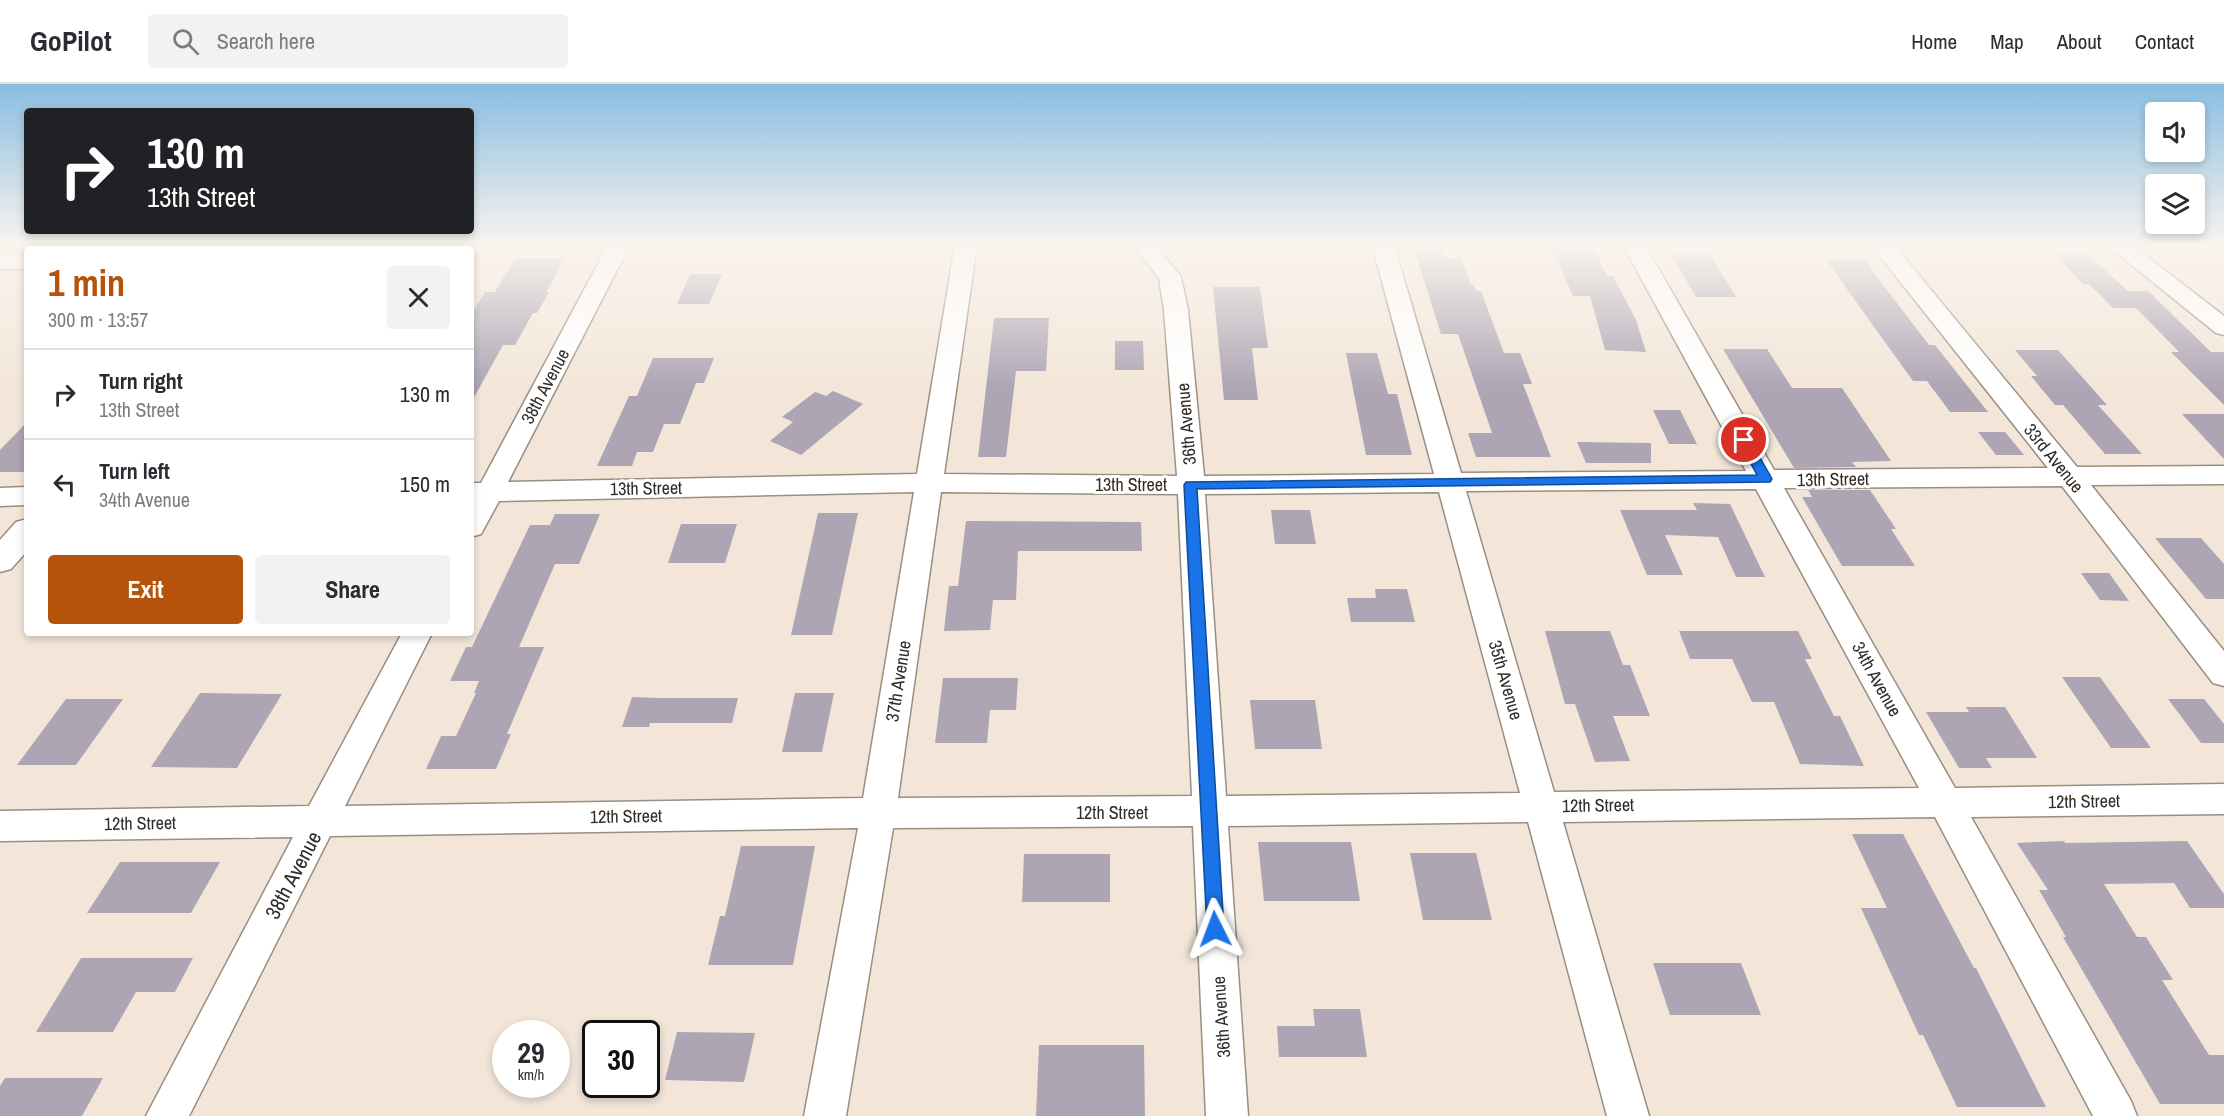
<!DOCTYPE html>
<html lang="en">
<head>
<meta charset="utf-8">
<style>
  body { margin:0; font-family:"Archivo Narrow",sans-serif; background:#f2f2f3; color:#2b2b33; height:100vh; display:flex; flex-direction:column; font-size:22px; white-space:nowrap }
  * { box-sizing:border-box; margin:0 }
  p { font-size:20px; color:#7c7c81 }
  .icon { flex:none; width:33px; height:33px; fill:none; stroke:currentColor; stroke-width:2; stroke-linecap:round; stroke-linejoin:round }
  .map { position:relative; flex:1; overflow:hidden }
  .details { position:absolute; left:24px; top:162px; width:450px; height:390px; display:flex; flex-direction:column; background:#fff; border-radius:6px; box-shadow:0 3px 9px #0003 }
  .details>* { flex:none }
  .hud { position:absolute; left:24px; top:24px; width:450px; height:126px; border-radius:6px; box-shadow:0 3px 9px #0003; background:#202124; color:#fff; overflow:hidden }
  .buttons { position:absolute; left:2145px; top:18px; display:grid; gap:12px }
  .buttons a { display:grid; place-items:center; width:60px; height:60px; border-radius:6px; background:#fff; box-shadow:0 3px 9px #0003; font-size:30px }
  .speed { position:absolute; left:492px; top:936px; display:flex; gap:12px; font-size:30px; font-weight:700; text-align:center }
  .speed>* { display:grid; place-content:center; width:78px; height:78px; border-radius:50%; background:#fff; box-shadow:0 3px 9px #0003; line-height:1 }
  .speed small { font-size:15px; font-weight:400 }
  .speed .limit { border:3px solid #111; border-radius:9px; background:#fff; color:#111 }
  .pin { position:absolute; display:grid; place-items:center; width:51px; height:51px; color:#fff; margin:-26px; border:3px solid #fff; border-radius:50%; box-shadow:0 2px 6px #0007 }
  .me { position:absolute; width:66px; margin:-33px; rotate:357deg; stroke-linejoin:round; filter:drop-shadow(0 0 4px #0008) }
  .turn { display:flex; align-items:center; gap:21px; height:126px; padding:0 24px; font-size:27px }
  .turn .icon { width:78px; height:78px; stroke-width:2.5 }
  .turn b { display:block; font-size:42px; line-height:51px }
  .round { display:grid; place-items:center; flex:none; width:63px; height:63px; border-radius:6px; background:#f2f2f3 }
  .headline { display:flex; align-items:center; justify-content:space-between; height:102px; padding:0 24px }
  h1 { font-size:36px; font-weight:800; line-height:45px; color:#b45309 }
  .cta { display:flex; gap:12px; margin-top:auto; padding:12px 24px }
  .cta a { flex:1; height:69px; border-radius:6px; background:#b45309; color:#fff; font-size:24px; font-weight:800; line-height:69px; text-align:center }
  .cta a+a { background:#f2f2f3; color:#2b2b33 }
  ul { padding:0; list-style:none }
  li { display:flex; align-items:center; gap:18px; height:90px; padding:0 24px; border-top:2px solid #e1e1e2 }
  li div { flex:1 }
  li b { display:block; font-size:22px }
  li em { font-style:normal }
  header { display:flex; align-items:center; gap:36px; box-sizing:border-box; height:84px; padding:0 30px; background:#fff; border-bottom:2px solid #e1e1e2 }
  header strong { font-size:28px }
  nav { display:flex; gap:33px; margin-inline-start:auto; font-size:21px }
  .search { width:420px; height:54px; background:#f2f2f3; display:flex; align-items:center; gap:15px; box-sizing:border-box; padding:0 21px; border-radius:6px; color:#7c7c81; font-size:22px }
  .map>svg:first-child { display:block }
  .built { fill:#eedcc8 }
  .building { fill:#ada5b4 }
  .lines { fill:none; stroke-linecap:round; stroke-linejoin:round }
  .minor-casing { stroke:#9a8e82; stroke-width:3 }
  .tertiary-casing { stroke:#9a8e82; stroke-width:3 }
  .minor { fill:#fff; fill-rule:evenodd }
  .tertiary { fill:#fff; fill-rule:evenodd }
  .route { fill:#1a73e8; stroke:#114b97; stroke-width:1.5 }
  .labels { text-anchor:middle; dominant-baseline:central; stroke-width:6; stroke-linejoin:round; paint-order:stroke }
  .street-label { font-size:18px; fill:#312c27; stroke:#fff }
  .near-street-label { font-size:21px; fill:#312c27; stroke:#fff }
</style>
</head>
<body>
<header>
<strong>GoPilot</strong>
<div class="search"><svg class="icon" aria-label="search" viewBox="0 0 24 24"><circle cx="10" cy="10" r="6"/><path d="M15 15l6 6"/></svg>Search here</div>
<nav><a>Home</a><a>Map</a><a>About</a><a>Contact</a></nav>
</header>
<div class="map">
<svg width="2224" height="1032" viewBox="0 0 2224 1032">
  <rect width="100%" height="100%" fill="#f3e6d9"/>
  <polygon class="built" points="0,161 260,161 256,165 27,165 27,172 0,172"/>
  <g class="building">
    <polygon points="1416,161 1441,161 1446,174 1461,174 1471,201 1474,201 1476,207 1481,207 1504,269 1520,269 1532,300 1523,300 1551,373 1476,373 1468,349 1492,349 1458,250 1441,250 1416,171 1419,171"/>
    <polygon points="1550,161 1592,161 1607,192 1613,192 1636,236 1646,268 1605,266 1590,212 1573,212"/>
    <polygon points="1671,170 1709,170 1736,213 1696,213"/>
    <polygon points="2054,170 2087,170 2128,207 2148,207 2211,268 2224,268 2224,321 2171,268 2179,268 2136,224 2113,224 2089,200 2083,200"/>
    <polygon points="515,174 565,174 546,208 549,208 537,229 533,229 515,261 503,261 471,319 471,231 485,208 495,208"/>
    <polygon points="1826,176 1864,176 1929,261 1935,261 1988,328 1950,328 1927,297 1913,297"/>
    <polygon points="690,190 722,190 709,220 677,220"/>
    <polygon points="1213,203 1260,203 1268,264 1252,264 1258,316 1224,316"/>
    <polygon points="994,234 1049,234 1046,287 1016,287 1006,373 978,373"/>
    <polygon points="1115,257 1143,257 1144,286 1115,286"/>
    <polygon points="1723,265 1767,265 1792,304 1842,304 1891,377 1852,378 1856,383 1794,384"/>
    <polygon points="2015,266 2058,266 2107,321 2098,321 2142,370 2105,370 2063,321 2055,321 2031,292 2037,292"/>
    <polygon points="1346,269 1377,269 1388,310 1397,310 1412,371 1366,371"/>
    <polygon points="653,274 714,274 704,299 696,299 680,340 664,340 653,368 637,368 632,382 597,382 629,312 637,312"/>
    <polygon points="833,307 863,320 801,371 770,357 793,338 782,333 815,308 826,312"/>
    <polygon points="1653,326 1680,326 1697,360 1669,360"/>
    <polygon points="2182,330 2224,330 2224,375"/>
    <polygon points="27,338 27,388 0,388 0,366"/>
    <polygon points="1978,348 2005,348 2024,371 1996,371"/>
    <polygon points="1577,358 1651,359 1651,379 1586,379"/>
    <polygon points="1808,406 1870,406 1896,445 1891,445 1915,482 1842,482 1802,413 1812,413"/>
    <polygon points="1693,419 1730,420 1765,493 1736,493 1718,453 1665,451 1683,491 1647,491 1620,426 1697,426"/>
    <polygon points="1271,426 1310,426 1316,460 1275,460"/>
    <polygon points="818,429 858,429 832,551 791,551"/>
    <polygon points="555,430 600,430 579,480 555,480 519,563 544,563 507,650 511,650 496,685 426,685 441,652 456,652 476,609 474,609 479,597 450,597 466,563 472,563 530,441 550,441"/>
    <polygon points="966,437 1141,438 1142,467 1018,467 1016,516 993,516 990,546 944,547 949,502 958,502"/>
    <polygon points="681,440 737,440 725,479 668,479"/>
    <polygon points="2155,454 2201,454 2224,480 2224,515 2206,515"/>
    <polygon points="2081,489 2109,489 2129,517 2100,516"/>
    <polygon points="1375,505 1407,505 1415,538 1351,538 1347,514 1376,514"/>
    <polygon points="1545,547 1610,547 1623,581 1630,581 1650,632 1613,632 1630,677 1595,678 1575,620 1565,620"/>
    <polygon points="1679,547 1798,547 1812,575 1805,575 1834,632 1840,632 1864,682 1800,680 1774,618 1752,618 1732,575 1690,575"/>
    <polygon points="2062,593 2100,593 2151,664 2111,664"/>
    <polygon points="943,594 1018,594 1016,626 990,626 987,659 935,659"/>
    <polygon points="200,609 282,610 237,684 151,683"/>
    <polygon points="795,609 834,609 822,668 782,668"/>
    <polygon points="632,613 658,614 738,614 732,639 650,639 649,643 622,643"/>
    <polygon points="66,615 123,615 76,681 17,681"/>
    <polygon points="2168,615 2204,615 2224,640 2224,659 2201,659"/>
    <polygon points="1250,616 1315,616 1322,665 1255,665"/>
    <polygon points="1966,623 2005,623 2037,674 1986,674 1992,684 1959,684 1926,628 1969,628"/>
    <polygon points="1852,750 1903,750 1974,884 1976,884 2046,1023 1957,1023 1923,951 1919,951 1861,824 1887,824"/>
    <polygon points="2064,757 2065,759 2187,757 2224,810 2224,824 2190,824 2174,799 2104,800 2137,853 2146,853 2173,896 2162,896 2209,971 2224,971 2224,1020 2160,1020 2063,853 2066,853 2039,806 2048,806 2017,759"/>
    <polygon points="1258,758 1351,758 1360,817 1264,817"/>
    <polygon points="741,762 815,762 793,881 708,881 720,832 725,832"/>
    <polygon points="1410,769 1476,769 1492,836 1423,836"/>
    <polygon points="1024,770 1110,770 1110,818 1022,818"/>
    <polygon points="120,778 220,778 191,829 87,829"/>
    <polygon points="81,874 193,874 175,908 136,908 113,948 36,948"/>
    <polygon points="1653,879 1741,879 1761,931 1670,931"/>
    <polygon points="1313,925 1360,925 1367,973 1279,973 1277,942 1315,942"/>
    <polygon points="677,948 755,949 744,998 665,996"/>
    <polygon points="1039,961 1144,961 1145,1032 1036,1032"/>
    <polygon points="5,994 103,994 82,1032 0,1032 0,1002"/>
  </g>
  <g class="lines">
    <g class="minor-casing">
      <g id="minor">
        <polygon points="39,161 62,161 59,165 36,165"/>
        <path d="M608,161H630L508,398L917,390L955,161H977L944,390L1177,392L1164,226L1159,194L1133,161H1156L1181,193L1188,226L1204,392L1434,390L1372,161H1394L1461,389L1746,387L1623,161H1645L1774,386L2048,384L1871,161H1894L2077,383L2224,382V400L2091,401L2224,567V602L2213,599L2062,402L1784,404L1955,704L2224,700V730L1971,733L2131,1017L2137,1032H2093L1935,733L1563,738L1649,1032H1607L1528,738L1228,742L1248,1032H1206L1193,742L893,744L846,1032H804L858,744L330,752L189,1032H146L293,753L0,757V727L309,722L402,549H432L345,722L863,714L914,408L499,417L481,450L471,453V399H481ZM1756,405L1919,704L1554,708L1466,407ZM941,408L1178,410L1192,712L898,714ZM1439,408L1520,709L1226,712L1205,410Z"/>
        <polygon points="2107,161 2132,161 2224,232 2224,251 2216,249"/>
        <rect x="0" y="171" width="27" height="14"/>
        <polygon points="27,403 27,421 0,422 0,404"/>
      </g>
    </g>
    <g class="tertiary-casing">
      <g id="tertiary">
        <polygon points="262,161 287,161 284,165 259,165"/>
        <polygon points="27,435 27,467 11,485 0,488 0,456 16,438"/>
      </g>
    </g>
    <use href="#minor" class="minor"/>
    <use href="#tertiary" class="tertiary"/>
  </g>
  <linearGradient id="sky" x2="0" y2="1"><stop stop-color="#89bde2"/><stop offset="0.53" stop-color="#faf4ee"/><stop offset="1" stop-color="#faf4ee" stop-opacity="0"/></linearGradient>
  <rect width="2224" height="305" fill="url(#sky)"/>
  <polygon class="route" points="1744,352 1750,356 1772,395 1770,398 1197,405 1224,845 1221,850 1215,852 1209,850 1207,845 1184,401 1186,398 1757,391 1738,356"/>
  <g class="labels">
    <g class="street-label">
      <text transform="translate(545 302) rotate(-62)">38th Avenue</text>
      <text transform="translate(1186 340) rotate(-95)">36th Avenue</text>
      <text transform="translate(2054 374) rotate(51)">33rd Avenue</text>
      <text transform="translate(1833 395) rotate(-1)">13th Street</text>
      <text x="1131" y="400">13th Street</text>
      <text transform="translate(646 404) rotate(-1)">13th Street</text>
      <text transform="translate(1877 595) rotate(61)">34th Avenue</text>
      <text transform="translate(1506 596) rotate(74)">35th Avenue</text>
      <text transform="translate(898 597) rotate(-81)">37th Avenue</text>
      <text transform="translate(2084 717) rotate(-1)">12th Street</text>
      <text transform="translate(1598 721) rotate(-1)">12th Street</text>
      <text x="1112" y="728">12th Street</text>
      <text transform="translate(626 732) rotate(-1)">12th Street</text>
      <text transform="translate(140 739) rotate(-1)">12th Street</text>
      <text transform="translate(1221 933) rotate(-94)">36th Avenue</text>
    </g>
    <g class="near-street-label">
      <text transform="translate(293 791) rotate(-62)">38th Avenue</text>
    </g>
  </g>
</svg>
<div class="buttons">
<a><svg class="icon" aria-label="sound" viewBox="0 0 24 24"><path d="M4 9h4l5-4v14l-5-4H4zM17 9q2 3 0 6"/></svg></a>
<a><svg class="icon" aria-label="layers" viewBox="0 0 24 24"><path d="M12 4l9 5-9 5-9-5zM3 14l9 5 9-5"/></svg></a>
</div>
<div class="speed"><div>29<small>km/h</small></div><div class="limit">30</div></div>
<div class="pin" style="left:1744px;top:356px;background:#d93025"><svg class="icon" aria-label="arrive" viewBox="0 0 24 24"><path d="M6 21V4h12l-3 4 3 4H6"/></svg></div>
<svg class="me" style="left:1215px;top:845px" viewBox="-20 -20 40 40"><path d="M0-17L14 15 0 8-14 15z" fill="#1a73e8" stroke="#fff" stroke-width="4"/></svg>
<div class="hud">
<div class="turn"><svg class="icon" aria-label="right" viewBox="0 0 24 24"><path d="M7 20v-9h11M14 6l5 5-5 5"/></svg><div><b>130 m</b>13th Street</div></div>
</div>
<section class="details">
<div class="headline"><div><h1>1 min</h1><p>300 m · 13:57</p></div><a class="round"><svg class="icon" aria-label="close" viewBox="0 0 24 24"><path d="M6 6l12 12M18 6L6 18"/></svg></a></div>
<ul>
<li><svg class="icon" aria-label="right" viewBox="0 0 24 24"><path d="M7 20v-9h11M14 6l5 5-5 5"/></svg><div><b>Turn right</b><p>13th Street</p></div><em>130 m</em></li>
<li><svg class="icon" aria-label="left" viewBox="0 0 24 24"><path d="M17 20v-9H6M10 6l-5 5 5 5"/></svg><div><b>Turn left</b><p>34th Avenue</p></div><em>150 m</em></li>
</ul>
<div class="cta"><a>Exit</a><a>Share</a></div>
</section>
</div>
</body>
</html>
